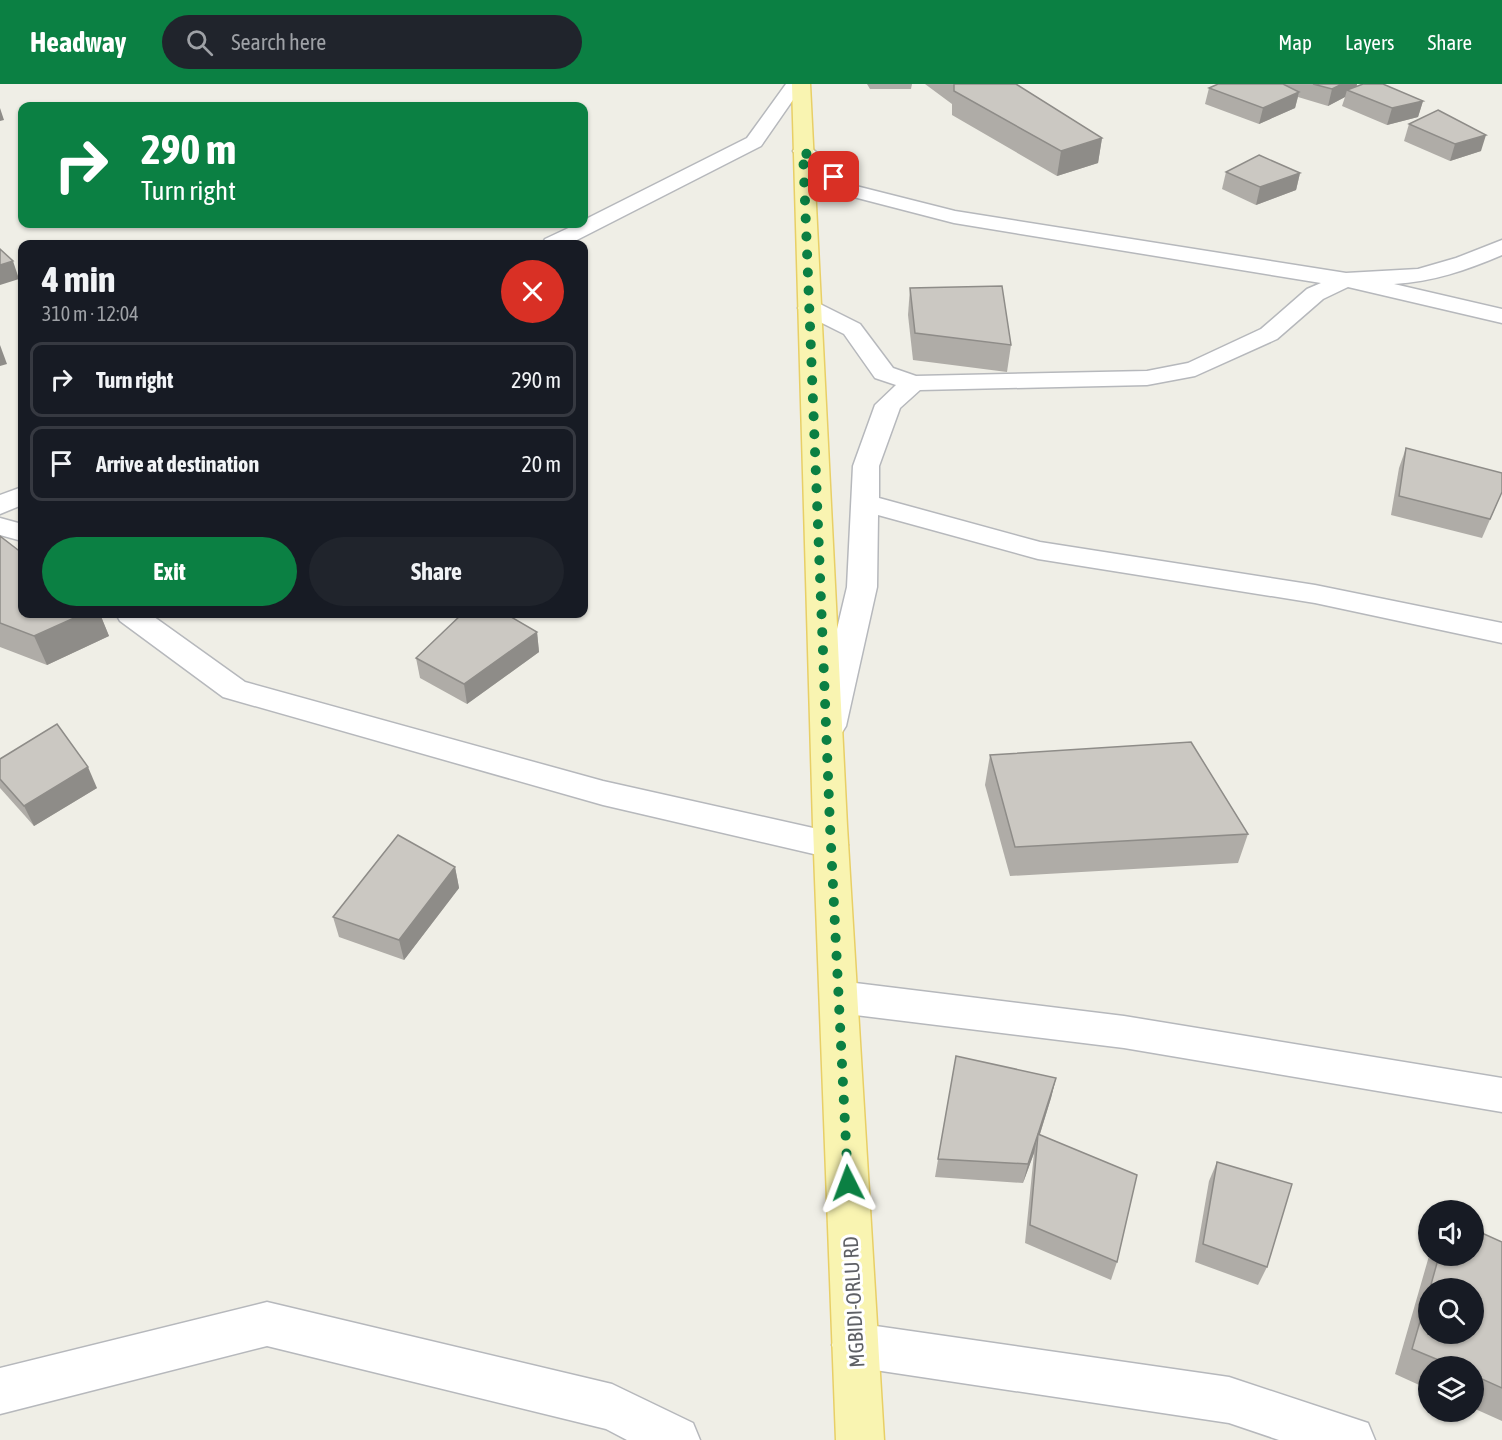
<!DOCTYPE html>
<html lang="en">
<head>
<meta charset="utf-8">
<style>
  body { margin:0; font-family:"Asap Condensed",sans-serif; background:#20242c; color:#f1f3f6; height:100vh; display:flex; flex-direction:column; font-size:22px; white-space:nowrap }
  * { box-sizing:border-box; margin:0 }
  p { font-size:20px; color:#9ea1a6 }
  .icon { flex:none; width:33px; height:33px; fill:none; stroke:currentColor; stroke-width:2; stroke-linecap:round; stroke-linejoin:round }
  .map { position:relative; flex:1; overflow:hidden }
  .side { position:absolute; left:18px; top:156px; width:570px; height:378px; display:flex; flex-direction:column; background:#171b24; border-radius:12px; box-shadow:0 2px 4px #0004 }
  .side>* { flex:none }
  .guide { position:absolute; left:18px; top:18px; width:570px; height:126px; border-radius:12px; box-shadow:0 2px 4px #0004; background:#0b8043; color:#fff; overflow:hidden }
  .buttons { position:absolute; left:1418px; top:1116px; display:grid; gap:12px }
  .buttons a { display:grid; place-items:center; width:66px; height:66px; border-radius:50%; background:#171b24; box-shadow:0 2px 4px #0004; font-size:30px }
  .pin { position:absolute; display:grid; place-items:center; width:51px; height:51px; color:#fff; margin:-26px; border-radius:12px; box-shadow:0 3px 9px #0006 }
  .me { position:absolute; width:66px; margin:-33px; rotate:357deg; stroke-linejoin:round; filter:drop-shadow(0 0 4px #0008) }
  .turn { display:flex; align-items:center; gap:21px; height:126px; padding:0 24px; font-size:27px }
  .turn .icon { width:78px; height:78px; stroke-width:2.5 }
  .turn b { display:block; font-size:42px; line-height:51px }
  .round { display:grid; place-items:center; flex:none; width:63px; height:63px; border-radius:32px; background:#20242c }
  .head { display:flex; align-items:center; justify-content:space-between; height:102px; padding:0 24px }
  h1 { font-size:36px; font-weight:700; line-height:45px }
  .action { display:flex; gap:12px; margin-top:auto; padding:12px 24px }
  .action a { flex:1; height:69px; border-radius:36px; background:#0b8043; color:#fff; font-size:24px; font-weight:700; line-height:69px; text-align:center }
  .action a+a { background:#20242c; color:#f1f3f6 }
  ul { padding:0; list-style:none }
  li { display:flex; align-items:center; gap:18px; height:75px; margin:0 12px 9px; padding:0 12px; border:3px solid #363941; border-radius:12px }
  li div { flex:1 }
  li b { display:block; font-size:22px }
  li em { font-style:normal }
  header { display:flex; align-items:center; gap:36px; box-sizing:border-box; height:84px; padding:0 30px; background:#0b8043; color:#fff }
  header strong { font-size:28px }
  nav { display:flex; gap:33px; margin-inline-start:auto; font-size:21px }
  .search { width:420px; height:54px; background:#20242c; display:flex; align-items:center; gap:15px; box-sizing:border-box; padding:0 21px; border-radius:33px; color:#9ea1a6; font-size:22px }
  .map>svg:first-child { display:block }
  .lines { fill:none; stroke-linecap:round; stroke-linejoin:round }
  .minor-casing { stroke:#b6b8bc; stroke-width:3 }
  .major-casing { stroke:#e8cf66; stroke-width:3 }
  .minor { fill:#fff; fill-rule:evenodd }
  .major { fill:#f9f4b1; fill-rule:evenodd }
  .wall { fill:#afaca7; fill-rule:evenodd }
  .shaded-wall { fill:#8e8c88 }
  .building { fill:#cbc8c2; stroke:#8e8c88; stroke-width:1.5 }
  .route { stroke:#0b8043; stroke-width:10; stroke-dasharray:0 18 }
  .labels { text-anchor:middle; dominant-baseline:central; stroke-width:6; stroke-linejoin:round; paint-order:stroke }
  .street-label { font-size:21px; fill:#5e6065; stroke:#fff }
</style>
</head>
<body>
<header>
<strong>Headway</strong>
<div class="search"><svg class="icon" aria-label="search" viewBox="0 0 24 24"><circle cx="10" cy="10" r="6"/><path d="M15 15l6 6"/></svg>Search here</div>
<nav><a>Map</a><a>Layers</a><a>Share</a></nav>
</header>
<div class="map">
<svg width="1502" height="1356" viewBox="0 0 1502 1356">
  <rect width="100%" height="100%" fill="#efeee6"/>
  <g class="lines">
    <g class="minor-casing">
      <g id="minor">
        <polygon points="786,0 804,0 761,62 569,160 542,160 545,155 577,140 584,140 584,136 747,54"/>
        <path d="M803,61L810,63L856,102L955,127L1346,189L1418,185L1456,174L1502,156V171C1467,186 1432,198 1394,200L1502,225V239L1348,203L1323,215L1277,255L1195,292L1147,301L920,306L900,324L879,382V414L1040,458L1315,501L1502,539V559L1315,519L1038,475L878,431L877,503L846,642L841,650L830,653L819,650L814,642L847,503L853,382L875,321L896,301L875,294L844,250L802,229L798,224L802,219L810,217L818,219L860,240L893,284L916,292L1147,287L1188,279L1261,245L1307,205L1321,199L954,139L842,110L796,71L793,67L796,63Z"/>
        <polygon points="22,403 22,421 0,430 0,411"/>
        <polygon points="0,434 22,440 22,457 0,451"/>
        <polygon points="116,530 150,530 245,598 603,697 831,748 843,752 848,761 843,770 831,774 603,721 223,613 120,537"/>
        <polygon points="839,897 1124,932 1502,994 1502,1028 1124,964 839,929 826,924 820,913 826,902"/>
        <polygon points="267,1218 612,1300 693,1339 700,1356 627,1356 606,1345 267,1262 0,1330 0,1284"/>
        <polygon points="855,1239 1229,1293 1368,1339 1375,1356 1279,1356 1229,1339 855,1283 839,1277 832,1261 839,1245"/>
      </g>
    </g>
    <g class="major-casing">
      <polygon id="major" points="792,0 810,0 847,742 884,1356 836,1356 813,742"/>
    </g>
    <use href="#minor" class="minor"/>
    <use href="#major" class="major"/>
  </g>
  <g class="wall">
    <polygon points="867,0 912,0 911,5 870,5"/>
    <polygon points="925,0 1016,0 1102,54 1098,79 1057,92 952,31 952,20"/>
    <polygon points="1283,0 1357,0 1357,2 1423,17 1418,33 1387,41 1342,22 1345,13 1328,22 1298,13 1295,24 1259,40 1205,20 1209,4"/>
    <polygon points="1409,40 1481,67 1450,77 1404,57"/>
    <polygon points="1226,88 1300,89 1296,106 1256,121 1222,105"/>
    <polygon points="910,204 1011,261 1007,288 913,276 908,231"/>
    <polygon points="1406,364 1502,408 1482,454 1391,431 1399,384"/>
    <polygon points="0,452 22,530 100,530 109,552 47,581 0,563"/>
    <polygon points="537,548 539,568 467,620 420,594 416,574"/>
    <polygon points="990,671 1248,750 1238,779 1010,792 985,701"/>
    <polygon points="0,675 97,704 34,742 0,704"/>
    <polygon points="455,783 459,804 404,876 339,853 333,833"/>
    <polygon points="956,972 1056,994 1051,1014 1040,1050 1117,1178 1111,1196 1025,1159 1034,1069 1023,1099 935,1093"/>
    <polygon points="1217,1078 1267,1183 1258,1201 1195,1178 1209,1097"/>
    <path d="M1502,1158V1337L1473,1324V1282H1428V1305L1395,1290L1429,1172H1473ZM1428,1204H1473L1428,1250Z"/>
  </g>
  <g class="shaded-wall">
    <polygon points="1342,0 1357,0 1355,7 1347,6 1345,13 1328,22 1332,5"/>
    <polygon points="1299,8 1295,24 1259,40 1263,24"/>
    <polygon points="1423,17 1418,33 1387,41 1392,24"/>
    <polygon points="0,24 4,36 0,37"/>
    <polygon points="1486,51 1481,67 1450,77 1455,60"/>
    <polygon points="1102,54 1098,79 1057,92 1061,67"/>
    <polygon points="1300,89 1296,106 1256,121 1260,103"/>
    <polygon points="13,177 19,195 0,201 0,181"/>
    <polygon points="0,261 7,280 0,282"/>
    <polygon points="83,530 100,530 109,552 47,581 34,552"/>
    <polygon points="537,548 539,568 467,620 464,600"/>
    <polygon points="88,683 97,704 34,742 24,722"/>
    <polygon points="455,783 459,804 404,876 399,856"/>
    <polygon points="1056,994 1051,1014 1038,1056 1038,1050 1034,1069 1023,1099 1028,1080"/>
  </g>
  <g class="building">
    <polygon points="954,0 1016,0 1102,54 1061,67 954,7"/>
    <polygon points="1218,0 1283,0 1299,8 1263,24 1209,4"/>
    <polygon points="1313,0 1342,0 1332,5"/>
    <polygon points="1363,0 1383,0 1423,17 1392,24 1347,6"/>
    <polygon points="1438,26 1486,51 1455,60 1409,40"/>
    <polygon points="1259,71 1300,89 1260,103 1226,88"/>
    <polygon points="0,165 13,177 0,181"/>
    <polygon points="1002,202 1011,261 915,249 910,204"/>
    <polygon points="1406,364 1502,389 1502,408 1490,435 1399,412"/>
    <polygon points="0,452 22,469 22,530 83,530 34,552 0,539"/>
    <polygon points="462,530 506,530 537,548 464,600 416,574"/>
    <polygon points="57,640 88,683 24,722 0,695 0,675"/>
    <polygon points="1191,658 1248,750 1015,763 990,671"/>
    <polygon points="398,751 455,783 399,856 333,833"/>
    <polygon points="956,972 1056,994 1038,1050 1137,1091 1117,1178 1030,1141 1038,1050 1028,1080 938,1075"/>
    <polygon points="1217,1078 1292,1100 1267,1183 1203,1160"/>
    <polygon points="1473,1145 1502,1158 1502,1304 1473,1291 1473,1282 1453,1282 1412,1265 1428,1210 1428,1250 1473,1250 1473,1204 1430,1204 1439,1172 1473,1172"/>
  </g>
  <g class="lines">
    <polyline class="route" points="834,93 803,67 830,742 848,1099"/>
  </g>
  <g class="labels">
    <g class="street-label">
      <text transform="translate(853 1218) rotate(-93)">MGBIDI-ORLU RD</text>
    </g>
  </g>
</svg>
<div class="buttons">
<a><svg class="icon" aria-label="sound" viewBox="0 0 24 24"><path d="M4 9h4l5-4v14l-5-4H4zM17 9q2 3 0 6"/></svg></a>
<a><svg class="icon" aria-label="search" viewBox="0 0 24 24"><circle cx="10" cy="10" r="6"/><path d="M15 15l6 6"/></svg></a>
<a><svg class="icon" aria-label="layers" viewBox="0 0 24 24"><path d="M12 4l9 5-9 5-9-5zM3 14l9 5 9-5"/></svg></a>
</div>
<div class="pin" style="left:834px;top:93px;background:#d93025"><svg class="icon" aria-label="arrive" viewBox="0 0 24 24"><path d="M6 21V4h12l-3 4 3 4H6"/></svg></div>
<svg class="me" style="left:848px;top:1099px" viewBox="-20 -20 40 40"><path d="M0-17L14 15 0 8-14 15z" fill="#0b8043" stroke="#fff" stroke-width="4"/></svg>
<div class="guide">
<div class="turn"><svg class="icon" aria-label="right" viewBox="0 0 24 24"><path d="M7 20v-9h11M14 6l5 5-5 5"/></svg><div><b>290 m</b>Turn right</div></div>
</div>
<section class="side">
<div class="head"><div><h1>4 min</h1><p>310 m · 12:04</p></div><a class="round" style="background:#d93025;color:#fff"><svg class="icon" aria-label="close" viewBox="0 0 24 24"><path d="M6 6l12 12M18 6L6 18"/></svg></a></div>
<ul>
<li><svg class="icon" aria-label="right" viewBox="0 0 24 24"><path d="M7 20v-9h11M14 6l5 5-5 5"/></svg><div><b>Turn right</b></div><em>290 m</em></li>
<li><svg class="icon" aria-label="arrive" viewBox="0 0 24 24"><path d="M6 21V4h12l-3 4 3 4H6"/></svg><div><b>Arrive at destination</b></div><em>20 m</em></li>
</ul>
<div class="action"><a>Exit</a><a>Share</a></div>
</section>
</div>
</body>
</html>
